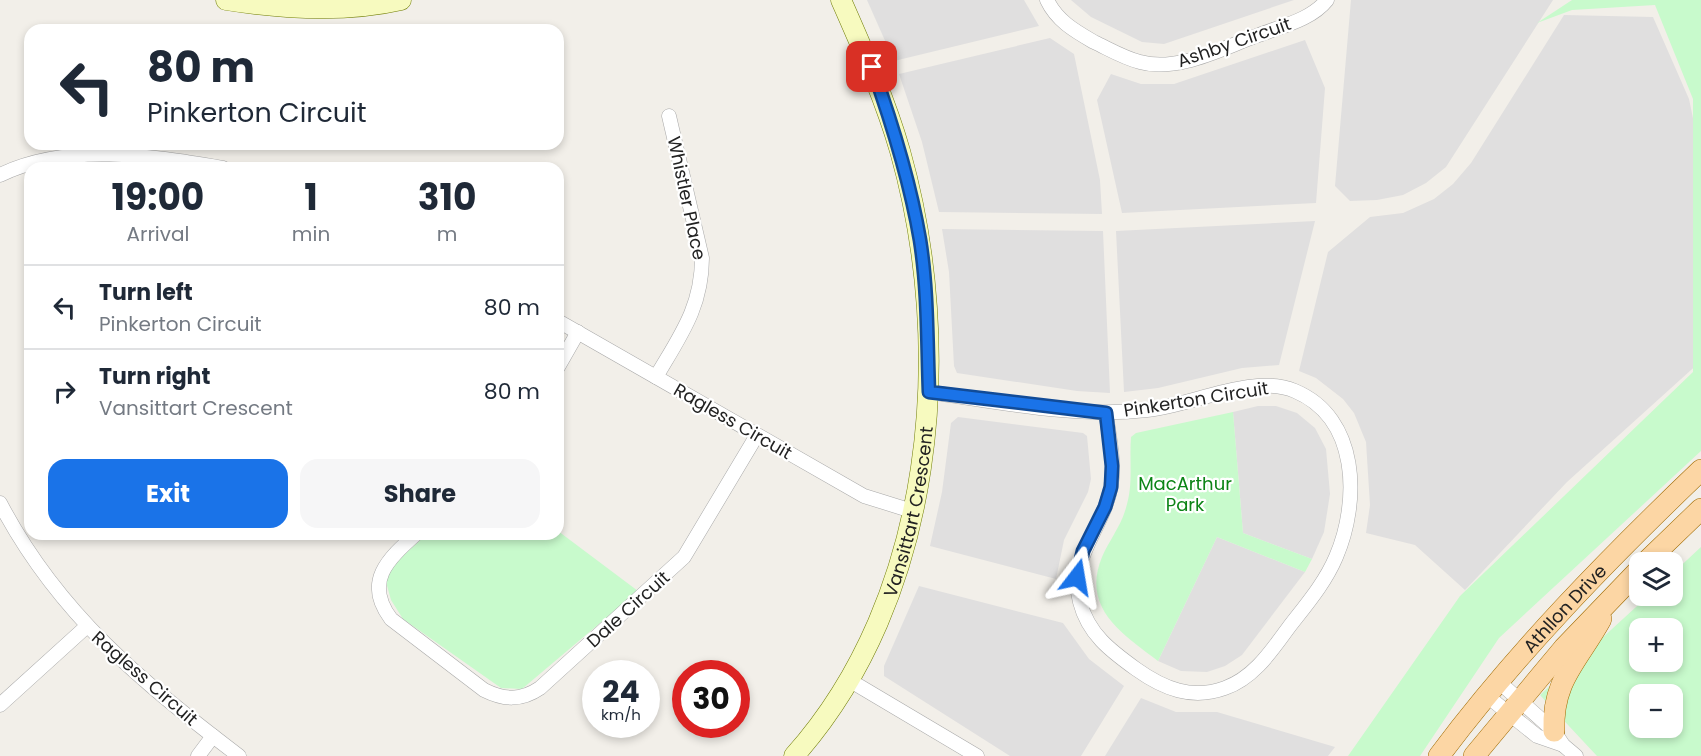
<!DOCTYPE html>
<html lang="en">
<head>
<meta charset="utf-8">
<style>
  body { margin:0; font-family:Poppins,sans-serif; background:#f6f6f7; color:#1f2937; height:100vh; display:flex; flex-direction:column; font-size:22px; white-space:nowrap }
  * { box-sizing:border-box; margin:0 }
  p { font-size:20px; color:#747a83 }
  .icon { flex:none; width:33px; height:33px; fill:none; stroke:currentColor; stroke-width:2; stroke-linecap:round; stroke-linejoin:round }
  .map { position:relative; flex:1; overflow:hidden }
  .drawer { position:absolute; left:24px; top:162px; width:540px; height:378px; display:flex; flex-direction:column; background:#fff; border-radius:18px; box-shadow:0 3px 9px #0003 }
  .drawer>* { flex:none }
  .hud { position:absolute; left:24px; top:24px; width:540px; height:126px; border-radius:18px; box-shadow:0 3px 9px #0003; background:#fff; color:#1f2937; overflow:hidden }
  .fabs { position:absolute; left:1629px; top:552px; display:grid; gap:12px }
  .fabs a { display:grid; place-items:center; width:54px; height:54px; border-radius:12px; background:#fff; box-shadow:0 3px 9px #0003; font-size:30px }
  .speed { position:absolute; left:582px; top:660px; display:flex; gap:12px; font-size:30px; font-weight:700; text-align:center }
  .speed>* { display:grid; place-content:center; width:78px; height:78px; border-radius:50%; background:#fff; box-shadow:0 3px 9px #0003; line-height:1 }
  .speed small { font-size:15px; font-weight:400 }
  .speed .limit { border:9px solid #d22; background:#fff; color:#111 }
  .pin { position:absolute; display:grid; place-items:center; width:51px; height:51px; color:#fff; margin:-26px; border-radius:12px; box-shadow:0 3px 9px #0006 }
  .me { position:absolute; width:66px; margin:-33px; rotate:14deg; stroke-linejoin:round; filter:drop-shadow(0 0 4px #0008) }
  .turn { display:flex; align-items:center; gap:21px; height:126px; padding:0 24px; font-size:27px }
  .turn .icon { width:78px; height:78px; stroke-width:2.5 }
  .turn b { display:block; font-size:42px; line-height:51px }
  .eta { display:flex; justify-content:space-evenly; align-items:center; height:102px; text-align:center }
  .eta b { font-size:36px; font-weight:700; line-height:42px }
  .action { display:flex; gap:12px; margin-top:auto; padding:12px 24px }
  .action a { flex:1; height:69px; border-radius:18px; background:#1a73e8; color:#fff; font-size:24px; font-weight:700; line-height:69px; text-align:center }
  .action a+a { background:#f6f6f7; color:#1f2937 }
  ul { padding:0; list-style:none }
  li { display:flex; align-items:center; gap:18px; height:84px; padding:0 24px; border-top:2px solid #e0e1e3 }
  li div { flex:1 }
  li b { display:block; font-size:22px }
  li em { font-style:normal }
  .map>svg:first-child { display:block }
  .residential { fill:#e0dfdf }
  .park { fill:#c8facc; fill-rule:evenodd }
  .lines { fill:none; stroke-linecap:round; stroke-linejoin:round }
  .street-casing { stroke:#a9a9a9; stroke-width:15 }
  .secondary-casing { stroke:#707d05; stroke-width:21 }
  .primary-casing { stroke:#a06b00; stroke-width:22 }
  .street { stroke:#fff; stroke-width:14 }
  .secondary { stroke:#f7fabf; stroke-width:20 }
  .primary { stroke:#fcd6a4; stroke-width:21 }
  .route-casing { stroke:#114b97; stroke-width:15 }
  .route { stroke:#1a73e8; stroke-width:10 }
  .labels { text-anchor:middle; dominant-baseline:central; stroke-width:4.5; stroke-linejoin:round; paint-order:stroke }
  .street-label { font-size:18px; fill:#222; stroke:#fff }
  .park-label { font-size:18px; fill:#0c8416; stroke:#fff }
</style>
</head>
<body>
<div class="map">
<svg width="1701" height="756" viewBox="0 0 1701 756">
  <rect width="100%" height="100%" fill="#f2efe9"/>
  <g class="residential">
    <polygon points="867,0 1024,0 1039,26 894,61"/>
    <polygon points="1071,0 1294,0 1164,44 1142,42 1091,17"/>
    <polygon points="1351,0 1553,0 1446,167 1426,183 1403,195 1377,200 1350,201 1335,186"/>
    <polygon points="1564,15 1653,17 1689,99 1701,157 1701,361 1567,482 1465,590 1415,545 1366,533 1370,505 1366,442 1354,413 1343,399 1316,378 1299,371 1328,252 1370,217 1403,213 1434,199 1453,184 1471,163"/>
    <polygon points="1050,38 1074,54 1100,180 1102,214 939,212 922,142 899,74"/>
    <polygon points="1305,40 1325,88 1316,203 1122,213 1097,100 1111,74 1141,84 1174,84"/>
    <polygon points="1315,221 1279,365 1242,368 1158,388 1124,392 1116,231"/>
    <polygon points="942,229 1103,231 1110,393 1077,391 957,373 954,366 949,272"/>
    <polygon points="1258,406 1276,406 1297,413 1315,428 1326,449 1330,494 1324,532 1312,559 1243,533 1233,412"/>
    <polygon points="958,417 1083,433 1087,436 1091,479 1088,492 1064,540 1056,579 930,546 942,492 951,423"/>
    <polygon points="1217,537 1305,572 1242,655 1225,666 1207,672 1181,671 1158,661"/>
    <polygon points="919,586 1063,623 1089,659 1124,686 1081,756 1010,756 884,676 884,666"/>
    <polygon points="1141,698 1176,712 1217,712 1335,747 1328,756 1105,756"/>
  </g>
  <g class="park">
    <polygon points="1572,0 1701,0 1701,451 1499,638 1420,756 1348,756 1460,596 1693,372 1693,99 1655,5 1572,10 1537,23"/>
    <path d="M1233,412L1243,533L1312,559L1305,572L1217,537L1158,661C1122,634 1081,608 1102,557C1109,541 1120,527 1125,511C1134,485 1129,463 1131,437L1136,433Z"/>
    <polygon points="558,531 638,591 522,689 501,688 403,619 391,600 386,582 393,565 427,534 558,534"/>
    <path d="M1701,547V756H1597L1540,695L1648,596H1672L1673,573ZM1640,628H1672V662H1640ZM1640,694H1672V728H1640Z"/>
  </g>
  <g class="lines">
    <g class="street-casing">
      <g id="street">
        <path d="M1047,0C1057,21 1075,31 1094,42C1109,49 1124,58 1140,62C1178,73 1224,47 1259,35C1282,26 1311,20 1327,0"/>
        <path d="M0,175C68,142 151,156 223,168"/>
        <polyline points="558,321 864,496 912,511"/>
        <polyline points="558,367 578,332"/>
        <path d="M656,377C680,336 702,307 702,258L669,116"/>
        <path d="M929,392C1000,402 1075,418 1147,410C1190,406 1254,373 1295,391C1359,418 1360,501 1336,557C1325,583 1306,605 1289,627C1272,650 1254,678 1225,688C1192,700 1164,689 1136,669C1111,651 1088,634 1080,602C1068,557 1104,528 1111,486C1115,462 1109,437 1106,413"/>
        <path d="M0,503C58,614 142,682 239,756"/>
        <path d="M416,534C388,559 363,582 391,619L484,690C504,700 521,701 540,688L684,557L757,435"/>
        <polyline points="849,680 977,756"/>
        <polyline points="1498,681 1554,731 1563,745 1576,756"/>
        <polyline points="1486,695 1537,736 1563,745"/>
        <polyline points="0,705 86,627"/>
        <polyline points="198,756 213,736"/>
      </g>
    </g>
    <g class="secondary-casing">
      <g id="secondary">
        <path d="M226,0C283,9 345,13 401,0"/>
        <path id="s1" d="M794,756C935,598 956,349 900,151C885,99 863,50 841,0"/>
      </g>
    </g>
    <g class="primary-casing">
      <g id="primary">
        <polyline points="1646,562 1701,509"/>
        <path d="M1554,731C1552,680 1578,661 1601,619"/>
        <path id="s2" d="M1439,756C1517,652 1607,560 1701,470"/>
        <polyline points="1474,756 1564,648 1640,569"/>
      </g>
    </g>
    <use href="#street" class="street"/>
    <use href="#secondary" class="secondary"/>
    <use href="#primary" class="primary"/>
  </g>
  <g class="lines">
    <g class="route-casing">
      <path id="route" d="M872,67C892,123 910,181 920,240C928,290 927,341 929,392L1106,413L1112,466L1111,487L1105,507L1083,551L1077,577"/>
    </g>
    <use href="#route" class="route"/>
  </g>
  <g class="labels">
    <g class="street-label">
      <text transform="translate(1234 42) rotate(-19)">Ashby Circuit</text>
      <text transform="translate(687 198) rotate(78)">Whistler Place</text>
      <text transform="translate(1196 399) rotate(-9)">Pinkerton Circuit</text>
      <text transform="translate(733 421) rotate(30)">Ragless Circuit</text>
      <text stroke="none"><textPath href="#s1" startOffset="274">Vansittart Crescent</textPath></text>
      <text stroke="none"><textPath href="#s2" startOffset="194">Athllon Drive</textPath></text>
      <text transform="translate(628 609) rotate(-42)">Dale Circuit</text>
      <text transform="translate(145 678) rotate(41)">Ragless Circuit</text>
    </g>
    <g class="park-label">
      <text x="1185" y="483">MacArthur<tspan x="1185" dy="21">Park</tspan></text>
    </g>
  </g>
</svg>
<div class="fabs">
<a><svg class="icon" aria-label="layers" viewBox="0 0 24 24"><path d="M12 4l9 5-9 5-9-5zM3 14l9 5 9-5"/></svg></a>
<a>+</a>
<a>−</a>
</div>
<div class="speed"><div>24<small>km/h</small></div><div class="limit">30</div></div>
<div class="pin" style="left:872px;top:67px;background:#d93025"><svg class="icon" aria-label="arrive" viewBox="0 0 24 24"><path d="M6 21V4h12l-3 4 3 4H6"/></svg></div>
<svg class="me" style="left:1077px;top:577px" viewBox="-20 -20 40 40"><path d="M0-17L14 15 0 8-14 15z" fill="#1a73e8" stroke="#fff" stroke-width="4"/></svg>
<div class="hud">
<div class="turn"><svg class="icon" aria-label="left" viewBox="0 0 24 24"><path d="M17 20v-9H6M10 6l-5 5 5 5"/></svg><div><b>80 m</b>Pinkerton Circuit</div></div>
</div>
<section class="drawer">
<div class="eta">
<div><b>19:00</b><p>Arrival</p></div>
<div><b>1</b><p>min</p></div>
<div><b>310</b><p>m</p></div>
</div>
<ul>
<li><svg class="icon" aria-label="left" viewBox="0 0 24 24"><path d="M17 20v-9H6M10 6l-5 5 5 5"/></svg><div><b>Turn left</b><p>Pinkerton Circuit</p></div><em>80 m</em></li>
<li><svg class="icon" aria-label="right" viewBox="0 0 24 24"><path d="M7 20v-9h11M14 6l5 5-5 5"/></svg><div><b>Turn right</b><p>Vansittart Crescent</p></div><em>80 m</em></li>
</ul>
<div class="action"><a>Exit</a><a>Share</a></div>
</section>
</div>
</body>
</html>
